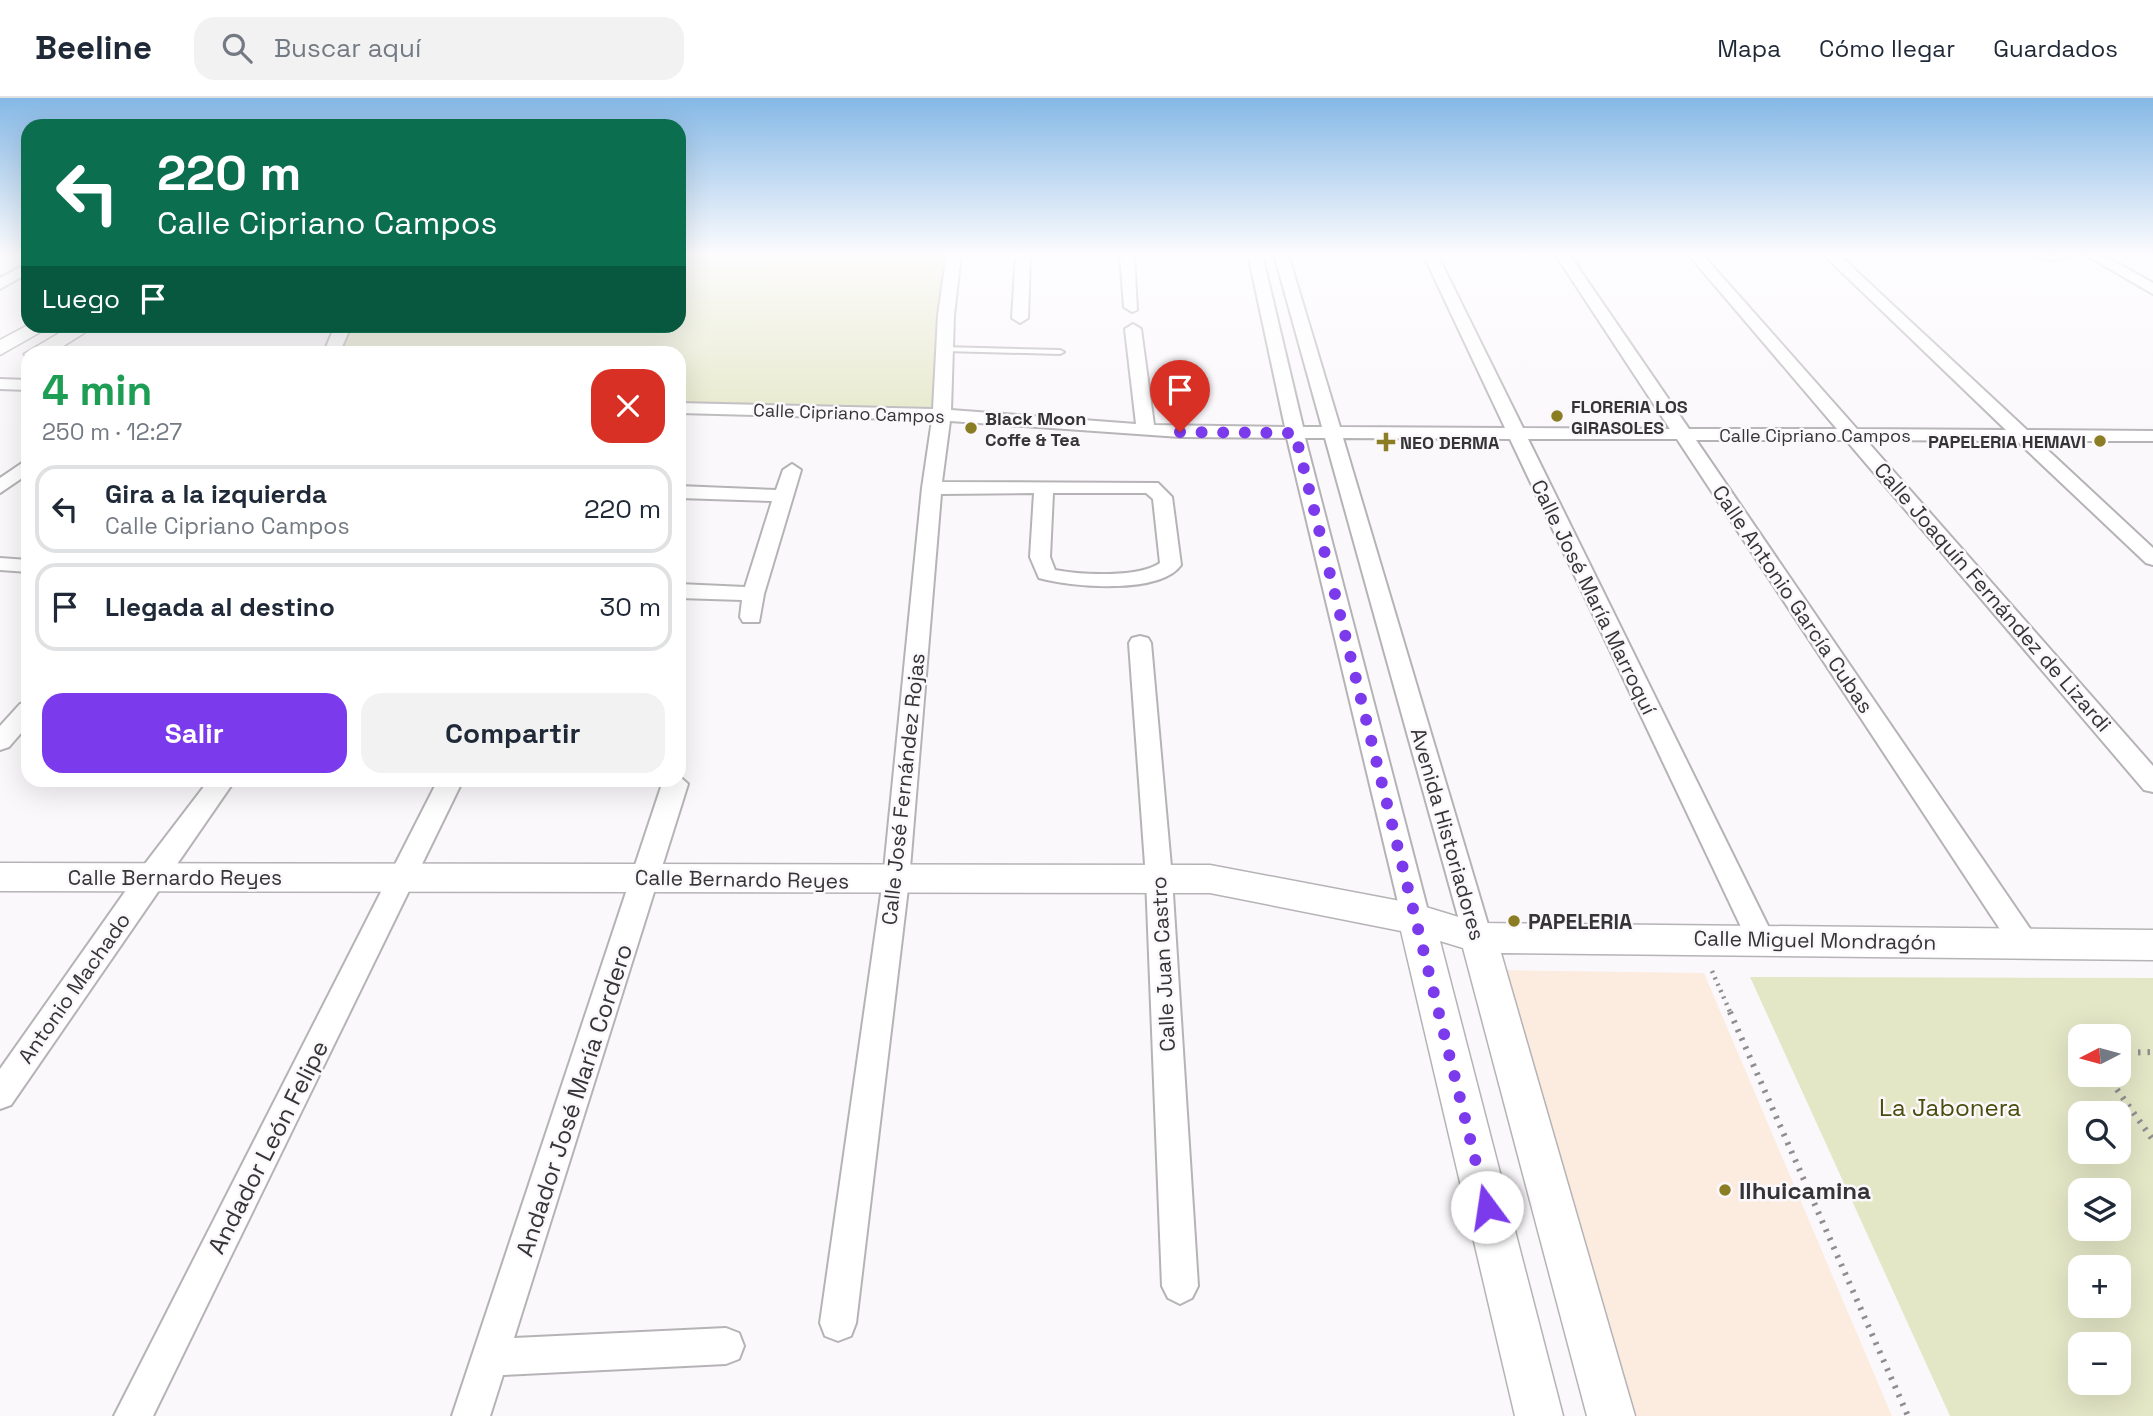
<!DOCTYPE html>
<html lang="es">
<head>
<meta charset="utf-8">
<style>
  body { margin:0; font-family:"Space Grotesk",sans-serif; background:#f2f2f3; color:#1f2937; height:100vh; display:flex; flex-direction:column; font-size:26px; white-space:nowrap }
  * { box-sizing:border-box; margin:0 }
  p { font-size:23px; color:#747a83 }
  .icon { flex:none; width:38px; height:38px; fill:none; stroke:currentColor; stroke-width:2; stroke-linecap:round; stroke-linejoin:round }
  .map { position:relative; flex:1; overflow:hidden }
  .panel { position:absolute; left:21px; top:248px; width:665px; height:441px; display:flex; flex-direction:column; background:#fff; border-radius:21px; box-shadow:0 7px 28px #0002 }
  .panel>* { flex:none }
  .guide { position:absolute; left:21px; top:21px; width:665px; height:214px; border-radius:21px; box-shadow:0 7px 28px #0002; background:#0b6e4f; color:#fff; overflow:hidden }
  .needle { width:46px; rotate:264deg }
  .tools { position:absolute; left:2068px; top:926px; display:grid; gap:14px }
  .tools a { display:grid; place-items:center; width:63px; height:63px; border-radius:14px; background:#fff; box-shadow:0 7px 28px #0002; font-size:35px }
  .pin { position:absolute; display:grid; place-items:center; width:60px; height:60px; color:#fff; margin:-72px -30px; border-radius:50% 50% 50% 0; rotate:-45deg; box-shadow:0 0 7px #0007 }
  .pin .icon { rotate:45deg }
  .me { position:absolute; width:77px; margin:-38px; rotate:346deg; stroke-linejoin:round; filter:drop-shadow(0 0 5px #0008) }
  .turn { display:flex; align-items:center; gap:24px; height:147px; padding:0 21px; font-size:32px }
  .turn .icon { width:91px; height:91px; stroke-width:2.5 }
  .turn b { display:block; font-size:49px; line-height:60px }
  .then { display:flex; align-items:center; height:66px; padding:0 21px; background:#0003; gap:14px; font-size:26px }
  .round { display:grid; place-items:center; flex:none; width:74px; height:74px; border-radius:21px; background:#f2f2f3 }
  .summary { display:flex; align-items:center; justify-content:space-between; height:119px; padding:0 21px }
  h1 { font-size:42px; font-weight:700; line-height:52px; color:#1e9e55 }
  .cta { display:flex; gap:14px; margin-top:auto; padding:14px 21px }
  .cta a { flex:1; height:80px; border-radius:21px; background:#7c3aed; color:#fff; font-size:28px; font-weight:700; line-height:80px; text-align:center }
  .cta a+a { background:#f2f2f3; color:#1f2937 }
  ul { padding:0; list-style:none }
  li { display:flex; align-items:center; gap:21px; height:88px; margin:0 14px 10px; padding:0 7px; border:4px solid #e0e1e3; border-radius:21px }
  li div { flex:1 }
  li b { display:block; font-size:26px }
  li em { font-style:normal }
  header { display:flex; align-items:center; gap:42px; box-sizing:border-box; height:98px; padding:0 35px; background:#fff; border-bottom:2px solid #e0e1e3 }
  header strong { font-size:33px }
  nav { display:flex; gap:38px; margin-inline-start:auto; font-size:24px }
  .search { width:490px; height:63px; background:#f2f2f3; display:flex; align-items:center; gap:18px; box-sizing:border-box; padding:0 24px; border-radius:21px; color:#747a83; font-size:26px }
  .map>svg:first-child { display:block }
  .education { fill:#fcece0 }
  .green { fill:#e4e7c6; fill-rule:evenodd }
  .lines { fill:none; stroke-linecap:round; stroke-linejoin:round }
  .service-casing { stroke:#b6b3b6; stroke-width:4 }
  .minor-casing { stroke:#b6b3b6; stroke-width:4 }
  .tertiary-casing { stroke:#b6b3b6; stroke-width:3 }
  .path-far1 { stroke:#8f8d90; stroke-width:4.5; stroke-dasharray:2 5; stroke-linecap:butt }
  .path { stroke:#8f8d90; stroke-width:6; stroke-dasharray:2.5 7; stroke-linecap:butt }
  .service { fill:#fff; fill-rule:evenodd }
  .minor { fill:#fff; fill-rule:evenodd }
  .tertiary { fill:#fff; fill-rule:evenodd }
  .route { stroke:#7c3aed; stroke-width:12; stroke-dasharray:0 21.6 }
  .poi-dot { fill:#8b7d23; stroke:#fbf8fc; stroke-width:2.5 }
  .labels { text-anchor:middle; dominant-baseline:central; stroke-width:5; stroke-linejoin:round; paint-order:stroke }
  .far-poi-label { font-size:18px; font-weight:bold; fill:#353436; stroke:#fbf8fc; text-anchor:start }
  .far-street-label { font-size:18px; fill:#353436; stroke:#fbf8fc }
  .street-label { font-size:21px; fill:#353436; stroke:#fbf8fc }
  .poi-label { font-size:21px; font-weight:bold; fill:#353436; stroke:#fbf8fc; text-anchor:start }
  .near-street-label { font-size:24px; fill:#353436; stroke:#fbf8fc }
  .near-park-label { font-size:24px; fill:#4a4c0c; stroke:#fbf8fc }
  .near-poi-label { font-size:24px; font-weight:bold; fill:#353436; stroke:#fbf8fc; text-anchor:start }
</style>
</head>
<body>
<header>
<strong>Beeline</strong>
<div class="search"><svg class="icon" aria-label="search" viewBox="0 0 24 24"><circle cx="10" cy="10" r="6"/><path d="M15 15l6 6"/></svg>Buscar aquí</div>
<nav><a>Mapa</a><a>Cómo llegar</a><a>Guardados</a></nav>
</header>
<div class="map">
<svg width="2153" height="1318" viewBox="0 0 2153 1318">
  <rect width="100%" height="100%" fill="#fbf8fc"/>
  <polygon class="education" points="1494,872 1704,875 1892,1318 1627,1318"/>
  <g class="green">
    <polygon points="679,156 945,156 932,312 679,304 679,256 336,256 346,228 679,228"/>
    <path d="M1750,879L2153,880V1318H1950ZM2081,938H2119V976H2081ZM2081,1015H2119V1054H2081ZM2081,1092H2119V1130H2081ZM2081,1169H2119V1208H2081ZM2081,1246H2119V1284H2081Z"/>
  </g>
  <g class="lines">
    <g class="service-casing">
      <g id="service">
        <polygon points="2034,156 2050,158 2083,156 2050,162 2034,158"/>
        <polygon points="942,249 1060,252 1064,254 1060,256 945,253 942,253"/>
      </g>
    </g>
    <g class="minor-casing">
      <g id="minor">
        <path d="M947,156H961L954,217L951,312L1136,326L1125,231L1133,226L1141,231L1154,327L1285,329L1248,156H1262L1303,329H1322L1274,156H1288L1340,329L1505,330L1423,156H1437L1523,330L1670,331L1555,156H1569L1689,331H1837L1688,156H1702L1857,331L2006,332L1823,156H1838L2027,332L2153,333V343H2038L2153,450V467L2146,465L2017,343L1866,342L2153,668V694L2144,692L1846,342H1696L2035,838L2039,846L2035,854L2025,858L2015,854L1677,341H1528L1775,842L1771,850L1761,854L1751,850L1510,341L1343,340L1492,840L1488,848L1478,852L1468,848L1464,840L1325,340H1305L1430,821L1426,829L1416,832L1406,829L1402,821L1287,340L1180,339L950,323L942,384L1158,385L1172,399L1181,467C1160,497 1070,489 1039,480L1030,459L1034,395L941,396L909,782L856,1225L851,1238L838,1243L825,1238L820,1225L883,782L922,390L932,322L679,315V305L933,311L938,217ZM1053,395H1146L1153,401L1160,465C1139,480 1081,477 1055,472L1050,459Z"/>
        <polygon points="1016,156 1030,156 1028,220 1020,225 1012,220"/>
        <polygon points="1120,156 1134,156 1137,212 1132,214 1124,209"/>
        <polygon points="2084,156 2101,156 2153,185 2153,196"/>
        <polygon points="28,165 28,175 0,191 0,180"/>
        <polygon points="335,228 351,228 339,256 323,256"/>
        <polygon points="0,281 28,282 28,292 0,291"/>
        <polygon points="28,361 28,376 0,395 0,380"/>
        <polygon points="792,366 801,372 764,496 759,524 743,524 740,519 742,502 679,500 679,486 745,489 772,403 679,400 679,388 776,392 783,372"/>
        <polygon points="0,460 28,462 28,474 0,472"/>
        <polygon points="1140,538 1148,540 1151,545 1172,780 1198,1188 1192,1200 1180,1206 1168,1200 1162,1188 1146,780 1129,545 1132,540"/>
        <polygon points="28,604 28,627 9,649 0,652 0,628 20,606"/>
        <polygon points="679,678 688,686 514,1240 726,1230 739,1235 744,1248 739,1261 726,1266 503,1277 490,1318 452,1318 662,686 664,682 679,682"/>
        <polygon points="209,682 235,682 11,1007 0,1011 0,971 141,771"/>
        <polygon points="438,682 463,682 153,1318 114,1318"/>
      </g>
    </g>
    <g class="tertiary-casing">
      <g id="tertiary">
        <polygon points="28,227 51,228 0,257 0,242"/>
        <polygon points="71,228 95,228 51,256 28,256 28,261 24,256"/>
        <polygon points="0,765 1210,767 1416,806 1478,825 2153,832 2153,862 1501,855 1635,1318 1587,1318 1463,850 1440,843 1563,1318 1515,1318 1401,833 1210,795 0,793"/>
      </g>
    </g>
    <polyline class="path-far1" points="1712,873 1731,916"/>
    <g class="path">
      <polyline points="1730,914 1908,1318"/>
      <polyline points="2119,955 2153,954"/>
      <polyline points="2106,976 2153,1042"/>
    </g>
    <use href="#service" class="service"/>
    <use href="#minor" class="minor"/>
    <use href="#tertiary" class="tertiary"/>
  </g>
  <linearGradient id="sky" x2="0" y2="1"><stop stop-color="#85b8e6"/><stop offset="0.46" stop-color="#fdfcfe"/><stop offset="1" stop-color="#fdfcfe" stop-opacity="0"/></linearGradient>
  <rect width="2153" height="340" fill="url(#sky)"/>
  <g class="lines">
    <polyline class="route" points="1180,334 1295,335 1487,1109"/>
  </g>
  <g class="poi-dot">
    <circle cx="1557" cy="318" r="7"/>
    <circle cx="971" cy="330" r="7"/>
    <circle cx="2100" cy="343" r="7"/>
    <path d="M1382.5 333.5h7v7h7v7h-7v7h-7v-7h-7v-7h7z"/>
    <circle cx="1514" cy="823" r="7"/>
    <circle cx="1725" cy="1092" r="7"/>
  </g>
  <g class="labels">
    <g class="far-poi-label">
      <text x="1571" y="308">FLORERIA LOS<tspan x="1571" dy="21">GIRASOLES</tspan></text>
      <text x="985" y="320">Black Moon<tspan x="985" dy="21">Coffe &amp; Tea</tspan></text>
      <text x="2086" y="343" text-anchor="end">PAPELERIA HEMAVI</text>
      <text x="1400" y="344">NEO DERMA</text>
    </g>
    <g class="far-street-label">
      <text transform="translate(849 315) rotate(2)">Calle Cipriano Campos</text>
      <text x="1815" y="337">Calle Cipriano Campos</text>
    </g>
    <g class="street-label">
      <text transform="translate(1594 499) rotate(64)">Calle José María Marroquí</text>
      <text transform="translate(1993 499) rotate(49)">Calle Joaquín Fernández de Lizardi</text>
      <text transform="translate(1793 501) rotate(56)">Calle Antonio García Cubas</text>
      <text transform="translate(903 691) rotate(-84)">Calle José Fernández Rojas</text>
      <text transform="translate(1448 736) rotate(74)">Avenida Historiadores</text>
      <text x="175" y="779">Calle Bernardo Reyes</text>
      <text transform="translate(742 781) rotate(1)">Calle Bernardo Reyes</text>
      <text transform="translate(1815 842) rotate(1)">Calle Miguel Mondragón</text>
      <text transform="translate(1163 866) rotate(-93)">Calle Juan Castro</text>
      <text transform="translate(74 890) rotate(-55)">Antonio Machado</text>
    </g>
    <g class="poi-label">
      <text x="1528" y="823">PAPELERIA</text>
    </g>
    <g class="near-street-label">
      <text transform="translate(574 1002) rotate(-72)">Andador José María Cordero</text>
      <text transform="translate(268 1049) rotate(-63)">Andador León Felipe</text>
    </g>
    <g class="near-park-label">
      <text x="1950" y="1009">La Jabonera</text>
    </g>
    <g class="near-poi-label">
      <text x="1739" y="1092">Ilhuicamina</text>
    </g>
  </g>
</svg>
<div class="tools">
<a><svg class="needle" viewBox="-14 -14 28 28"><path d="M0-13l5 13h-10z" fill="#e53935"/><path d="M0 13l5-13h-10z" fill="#747a83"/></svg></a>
<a><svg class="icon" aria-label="search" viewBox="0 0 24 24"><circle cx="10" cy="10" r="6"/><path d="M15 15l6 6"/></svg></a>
<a><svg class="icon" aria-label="layers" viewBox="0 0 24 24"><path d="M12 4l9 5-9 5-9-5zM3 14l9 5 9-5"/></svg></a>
<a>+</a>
<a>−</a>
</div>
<div class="pin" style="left:1180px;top:334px;background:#d93025"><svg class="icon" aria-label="arrive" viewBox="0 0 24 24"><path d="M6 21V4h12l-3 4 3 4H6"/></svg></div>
<svg class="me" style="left:1487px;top:1109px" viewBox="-20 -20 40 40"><circle r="19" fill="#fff"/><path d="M0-13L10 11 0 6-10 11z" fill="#7c3aed"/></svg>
<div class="guide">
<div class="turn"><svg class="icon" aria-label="left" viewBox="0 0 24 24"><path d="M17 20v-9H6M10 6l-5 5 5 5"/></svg><div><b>220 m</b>Calle Cipriano Campos</div></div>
<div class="then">Luego<svg class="icon" aria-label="arrive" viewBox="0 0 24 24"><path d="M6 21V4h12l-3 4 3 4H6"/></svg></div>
</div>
<section class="panel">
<div class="summary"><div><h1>4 min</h1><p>250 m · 12:27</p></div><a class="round" style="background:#d93025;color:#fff"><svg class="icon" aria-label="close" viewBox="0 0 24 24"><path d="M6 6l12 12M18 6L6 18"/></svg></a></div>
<ul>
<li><svg class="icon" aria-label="left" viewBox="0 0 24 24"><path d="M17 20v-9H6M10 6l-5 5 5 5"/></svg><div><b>Gira a la izquierda</b><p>Calle Cipriano Campos</p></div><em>220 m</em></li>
<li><svg class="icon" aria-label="arrive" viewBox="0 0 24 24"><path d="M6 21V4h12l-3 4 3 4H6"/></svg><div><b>Llegada al destino</b></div><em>30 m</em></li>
</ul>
<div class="cta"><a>Salir</a><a>Compartir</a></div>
</section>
</div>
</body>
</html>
